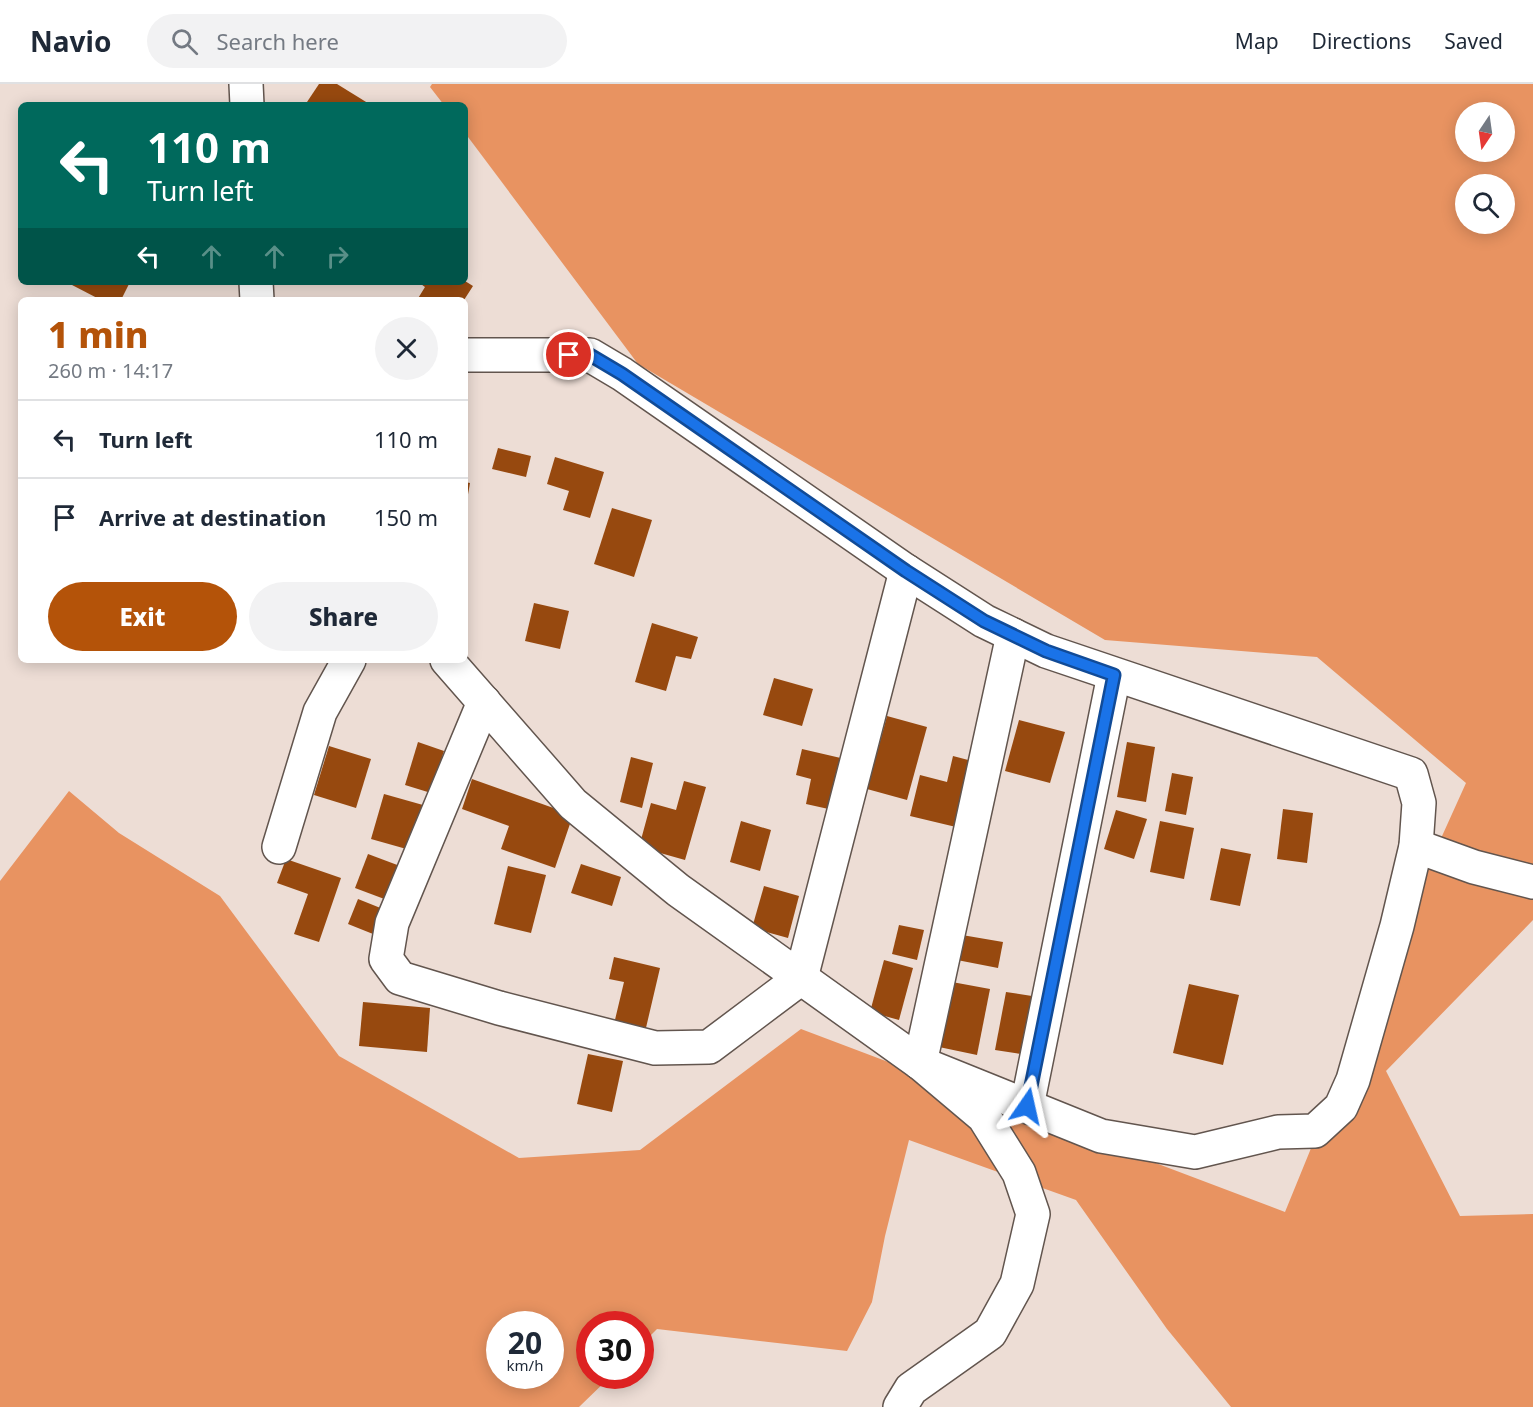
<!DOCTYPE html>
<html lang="en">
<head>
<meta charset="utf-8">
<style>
  body { margin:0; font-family:"Noto Sans",sans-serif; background:#f2f2f3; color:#1f2937; height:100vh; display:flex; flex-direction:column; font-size:22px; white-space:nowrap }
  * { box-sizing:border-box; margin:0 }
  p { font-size:20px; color:#747a83 }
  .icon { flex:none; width:33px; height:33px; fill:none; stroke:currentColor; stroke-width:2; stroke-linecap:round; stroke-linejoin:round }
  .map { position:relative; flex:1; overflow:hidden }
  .panel { position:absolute; left:18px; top:213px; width:450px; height:366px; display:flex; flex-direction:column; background:#fff; border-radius:9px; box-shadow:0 3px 15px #0003 }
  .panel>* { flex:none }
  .hud { position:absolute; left:18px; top:18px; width:450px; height:183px; border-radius:9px; box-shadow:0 3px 15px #0003; background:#00695c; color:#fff; overflow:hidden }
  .needle { width:39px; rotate:193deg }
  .tools { position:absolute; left:1455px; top:18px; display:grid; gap:12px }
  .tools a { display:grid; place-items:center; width:60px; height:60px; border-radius:50%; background:#fff; box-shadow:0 3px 15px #0003; font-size:30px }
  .speed { position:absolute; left:486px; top:1227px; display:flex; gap:12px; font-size:30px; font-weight:700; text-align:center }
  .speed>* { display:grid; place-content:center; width:78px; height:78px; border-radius:50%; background:#fff; box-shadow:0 3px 15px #0003; line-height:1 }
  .speed small { font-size:15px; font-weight:400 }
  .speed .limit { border:9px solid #d22; background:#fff; color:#111 }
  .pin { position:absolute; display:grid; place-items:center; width:51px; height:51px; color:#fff; margin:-26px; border:3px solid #fff; border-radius:50%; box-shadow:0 2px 6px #0007 }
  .me { position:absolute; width:66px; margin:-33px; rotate:11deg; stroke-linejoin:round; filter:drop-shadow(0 0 4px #0008) }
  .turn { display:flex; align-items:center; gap:21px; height:126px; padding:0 30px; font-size:27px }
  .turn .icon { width:78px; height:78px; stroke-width:2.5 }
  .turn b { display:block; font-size:42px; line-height:51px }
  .lanes { display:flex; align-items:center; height:57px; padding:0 30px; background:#0003; justify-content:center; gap:30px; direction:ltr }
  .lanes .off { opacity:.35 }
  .round { display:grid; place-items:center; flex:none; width:63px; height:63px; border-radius:32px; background:#f2f2f3 }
  .head { display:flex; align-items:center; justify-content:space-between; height:102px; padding:0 30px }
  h1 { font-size:36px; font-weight:800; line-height:45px; color:#b45309 }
  .action { display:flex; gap:12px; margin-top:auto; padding:12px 30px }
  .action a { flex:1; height:69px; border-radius:36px; background:#b45309; color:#fff; font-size:24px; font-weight:800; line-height:69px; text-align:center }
  .action a+a { background:#f2f2f3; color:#1f2937 }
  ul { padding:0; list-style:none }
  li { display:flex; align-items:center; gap:18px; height:78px; padding:0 30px; border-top:2px solid #e0e1e3 }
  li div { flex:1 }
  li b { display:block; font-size:22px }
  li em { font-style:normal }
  header { display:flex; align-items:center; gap:36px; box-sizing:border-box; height:84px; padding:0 30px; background:#fff; border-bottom:2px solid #e0e1e3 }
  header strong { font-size:28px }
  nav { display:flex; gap:33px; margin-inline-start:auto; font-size:21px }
  .search { width:420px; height:54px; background:#f2f2f3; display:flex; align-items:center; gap:15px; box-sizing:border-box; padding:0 21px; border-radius:33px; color:#747a83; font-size:22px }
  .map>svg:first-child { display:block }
  .forest { fill:#e89361; fill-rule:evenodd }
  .building { fill:#97490f }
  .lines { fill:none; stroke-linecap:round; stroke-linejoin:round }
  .minor-casing { stroke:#62554e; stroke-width:36 }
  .minor { stroke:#fff; stroke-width:33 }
  .route-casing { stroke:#114b97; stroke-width:15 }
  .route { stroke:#1a73e8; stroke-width:10 }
</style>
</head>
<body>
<header>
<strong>Navio</strong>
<div class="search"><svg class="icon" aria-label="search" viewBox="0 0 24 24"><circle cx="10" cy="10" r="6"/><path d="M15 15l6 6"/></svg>Search here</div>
<nav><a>Map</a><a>Directions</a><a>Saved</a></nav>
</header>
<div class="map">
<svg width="1533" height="1323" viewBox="0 0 1533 1323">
  <rect width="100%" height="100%" fill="#edddd5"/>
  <path class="forest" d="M432,0H1533V836L1386,987L1460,1132L1533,1130V1323H1231L1167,1245L1076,1116L909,1056L885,1152L872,1218L847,1267L657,1245L641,1261L640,1240H590V1292H611L579,1323H0V797L69,707L119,749L220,812L339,972L519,1074L640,1066L801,945L1285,1128L1405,834L1466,699L1317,573L1105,556L638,280L465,49V21H444L430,3ZM1466,28H1504V68H1466ZM1466,100H1504V140H1466ZM500,1240H550V1292H500Z"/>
  <g class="building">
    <polygon points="319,0 337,0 371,21 305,21"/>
    <polygon points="465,197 473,202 464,216 417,216 425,203 418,198"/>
    <polygon points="73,198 130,198 121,216 101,216 72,201"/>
    <polygon points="498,364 531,372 526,393 492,385"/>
    <polygon points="555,373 604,388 590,434 563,426 569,407 547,400"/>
    <polygon points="465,398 470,399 466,422 465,421"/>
    <polygon points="612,424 652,436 634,493 594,480"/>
    <polygon points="534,519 569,527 560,565 525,557"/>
    <polygon points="652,539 698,553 691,575 676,572 666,607 635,598"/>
    <polygon points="774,594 813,605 802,642 763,631"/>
    <polygon points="887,632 927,643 907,716 867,705"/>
    <polygon points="1019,636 1065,648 1050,699 1005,687"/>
    <polygon points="418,658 444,667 431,709 405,701"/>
    <polygon points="1127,658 1155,663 1146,718 1117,713"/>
    <polygon points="329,662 371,675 356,724 314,711"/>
    <polygon points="802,665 845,675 833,726 806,720 811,695 796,691"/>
    <polygon points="953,672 972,677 956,743 910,732 920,691 947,698"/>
    <polygon points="631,673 653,679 642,724 620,718"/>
    <polygon points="1172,689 1193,693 1186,731 1165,727"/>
    <polygon points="472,695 573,731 555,784 501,765 509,742 462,725"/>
    <polygon points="684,697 706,703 685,776 639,763 651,719 676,726"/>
    <polygon points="384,710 423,721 410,766 371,755"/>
    <polygon points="1283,725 1313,729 1307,779 1277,775"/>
    <polygon points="1116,726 1147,735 1134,775 1104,765"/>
    <polygon points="741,737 771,746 760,787 730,778"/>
    <polygon points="1160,737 1194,744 1184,795 1150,788"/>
    <polygon points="1221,764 1251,770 1240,822 1210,816"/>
    <polygon points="368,770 400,782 387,816 355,804"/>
    <polygon points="286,775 341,794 319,858 294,850 308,810 277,799"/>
    <polygon points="581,780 621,793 612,822 571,809"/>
    <polygon points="508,782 546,791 531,849 494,840"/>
    <polygon points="764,802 799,812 788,854 752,844"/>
    <polygon points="358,815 383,825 373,850 348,840"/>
    <polygon points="899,841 924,846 917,876 892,870"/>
    <polygon points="962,851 1003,858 998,884 957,876"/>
    <polygon points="614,873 660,884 645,948 614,940 624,898 609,895"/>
    <polygon points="884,876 913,884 899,936 870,928"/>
    <polygon points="952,898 990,905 977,971 939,963"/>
    <polygon points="1189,900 1239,911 1223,981 1173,969"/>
    <polygon points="1006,908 1032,912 1021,970 995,966"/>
    <polygon points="363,918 430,924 427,968 359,962"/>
    <polygon points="588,970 623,977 612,1028 577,1020"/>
  </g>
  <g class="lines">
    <g class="minor-casing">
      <g id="minor">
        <polyline points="246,0 247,21"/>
        <polyline points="256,198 257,216"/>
        <polyline points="465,271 590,271 622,290 906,487 984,537 1046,567 1411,690 1419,719 1416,762 1397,842 1353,996 1341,1023 1315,1047 1278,1048 1195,1068 1101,1052 920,979"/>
        <polyline points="447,576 573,720 678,806 920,979 984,1033 1019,1089 1033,1130 1017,1200 990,1249 911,1305 900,1323"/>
        <polyline points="484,618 392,839 386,875 400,894 499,924 655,964 709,963 801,894 906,487"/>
        <polyline points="1416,762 1474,783 1533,798"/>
        <polyline points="279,763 320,628 349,576"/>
        <polyline points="920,979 1013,551"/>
        <polyline points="1027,1022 1114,591"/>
      </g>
    </g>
    <use href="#minor" class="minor"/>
  </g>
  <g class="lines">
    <g class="route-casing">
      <polyline id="route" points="569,271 590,271 622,290 906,487 984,537 1046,567 1114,591 1027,1022"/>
    </g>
    <use href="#route" class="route"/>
  </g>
</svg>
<div class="tools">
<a><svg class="needle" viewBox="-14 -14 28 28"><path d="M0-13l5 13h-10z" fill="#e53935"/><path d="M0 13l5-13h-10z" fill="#747a83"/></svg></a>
<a><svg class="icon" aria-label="search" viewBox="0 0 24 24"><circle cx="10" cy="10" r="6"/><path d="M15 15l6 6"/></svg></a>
</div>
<div class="speed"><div>20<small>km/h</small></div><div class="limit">30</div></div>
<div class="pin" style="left:569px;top:271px;background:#d93025"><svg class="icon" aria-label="arrive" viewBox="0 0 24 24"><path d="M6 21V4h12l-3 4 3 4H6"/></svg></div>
<svg class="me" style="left:1027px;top:1022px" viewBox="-20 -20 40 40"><path d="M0-17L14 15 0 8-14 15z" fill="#1a73e8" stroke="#fff" stroke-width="4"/></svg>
<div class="hud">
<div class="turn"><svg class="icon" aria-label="left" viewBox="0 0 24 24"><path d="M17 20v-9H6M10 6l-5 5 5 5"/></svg><div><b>110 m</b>Turn left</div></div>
<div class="lanes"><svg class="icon" aria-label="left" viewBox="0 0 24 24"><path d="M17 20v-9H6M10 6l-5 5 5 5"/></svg><svg class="icon off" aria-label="ahead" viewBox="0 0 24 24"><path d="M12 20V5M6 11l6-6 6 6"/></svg><svg class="icon off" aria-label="ahead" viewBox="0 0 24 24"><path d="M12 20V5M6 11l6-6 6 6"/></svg><svg class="icon off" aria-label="right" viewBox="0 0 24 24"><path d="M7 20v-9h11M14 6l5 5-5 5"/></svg></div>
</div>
<section class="panel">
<div class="head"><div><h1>1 min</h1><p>260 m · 14:17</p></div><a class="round"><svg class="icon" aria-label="close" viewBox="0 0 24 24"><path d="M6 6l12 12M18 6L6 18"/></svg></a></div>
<ul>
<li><svg class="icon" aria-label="left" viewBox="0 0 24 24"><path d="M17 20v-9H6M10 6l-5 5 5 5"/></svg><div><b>Turn left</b></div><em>110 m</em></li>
<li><svg class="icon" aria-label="arrive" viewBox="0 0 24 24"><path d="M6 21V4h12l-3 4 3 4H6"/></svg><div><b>Arrive at destination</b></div><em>150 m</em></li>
</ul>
<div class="action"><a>Exit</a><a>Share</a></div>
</section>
</div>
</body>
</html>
